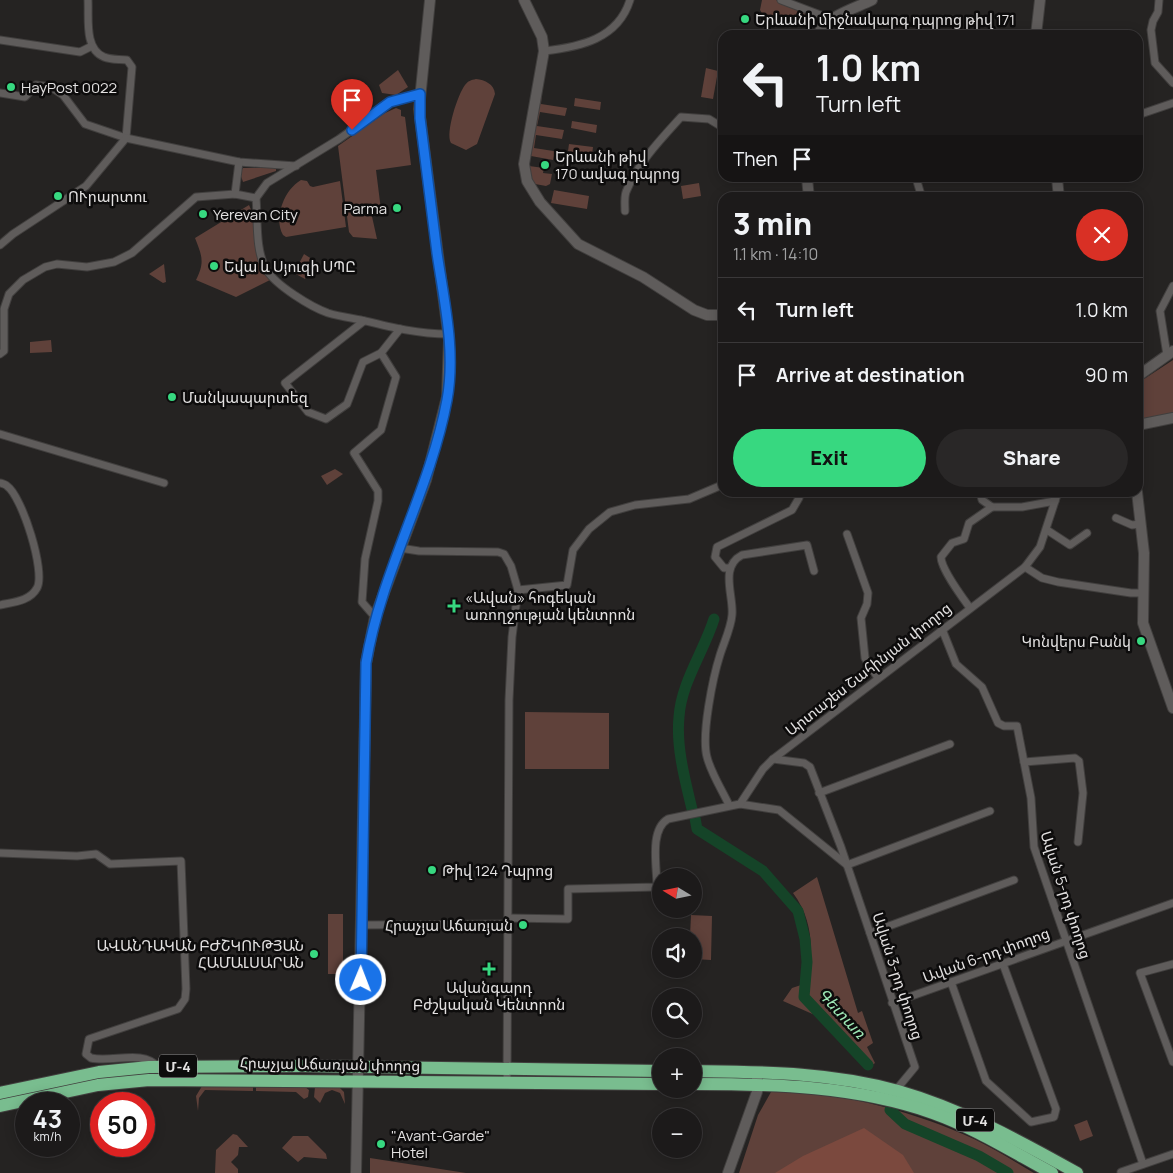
<!DOCTYPE html>
<html lang="en">
<head>
<meta charset="utf-8">
<style>
  body { margin:0; font-family:Manrope,"Noto Sans Armenian",sans-serif; background:#292727; color:#f1f3f6; height:100vh; display:flex; flex-direction:column; font-size:19px; white-space:nowrap }
  * { box-sizing:border-box; margin:0 }
  p { font-size:16px; color:#a0a1a2 }
  .icon { flex:none; width:28px; height:28px; fill:none; stroke:currentColor; stroke-width:2; stroke-linecap:round; stroke-linejoin:round }
  .map { position:relative; flex:1; overflow:hidden }
  .drawer { position:absolute; left:718px; top:192px; width:425px; height:305px; display:flex; flex-direction:column; background:#1c1a1a; border-radius:15px; box-shadow:0 2px 12px #0003,0 0 0 1px #3a3839 }
  .drawer>* { flex:none }
  .hud { position:absolute; left:718px; top:30px; width:425px; height:152px; border-radius:15px; box-shadow:0 2px 12px #0003,0 0 0 1px #3a3839; background:#1c1a1a; color:#f1f3f6; overflow:hidden }
  .needle { width:32px; rotate:280deg }
  .buttons { position:absolute; left:652px; top:868px; display:grid; gap:10px }
  .buttons a { display:grid; place-items:center; width:50px; height:50px; border-radius:50%; background:#1c1a1a; box-shadow:0 2px 12px #0003,0 0 0 1px #3a3839; font-size:25px }
  .speed { position:absolute; left:15px; top:1092px; display:flex; gap:10px; font-size:25px; font-weight:700; text-align:center }
  .speed>* { display:grid; place-content:center; width:65px; height:65px; border-radius:50%; background:#1c1a1a; box-shadow:0 2px 12px #0003,0 0 0 1px #3a3839; line-height:1 }
  .speed small { font-size:12px; font-weight:400 }
  .speed .limit { border:8px solid #d22; background:#fff; color:#111 }
  .pin { position:absolute; display:grid; place-items:center; width:42px; height:42px; color:#fff; margin:-51px -21px; border-radius:50% 50% 50% 0; rotate:-45deg; box-shadow:0 0 5px #0007 }
  .pin .icon { rotate:45deg }
  .me { position:absolute; width:55px; margin:-28px; rotate:1deg; stroke-linejoin:round; filter:drop-shadow(0 0 4px #0008) }
  .turn { display:flex; align-items:center; gap:18px; height:105px; padding:0 15px; font-size:22px }
  .turn .icon { width:65px; height:65px; stroke-width:2.5 }
  .turn b { display:block; font-size:35px; line-height:42px }
  .then { display:flex; align-items:center; height:48px; padding:0 15px; background:#0003; gap:10px; font-size:19px }
  .round { display:grid; place-items:center; flex:none; width:52px; height:52px; border-radius:26px; background:#292727 }
  .headline { display:flex; align-items:center; justify-content:space-between; height:85px; padding:0 15px }
  h1 { font-size:30px; font-weight:800; line-height:38px }
  .cta { display:flex; gap:10px; margin-top:auto; padding:10px 15px }
  .cta a { flex:1; height:58px; border-radius:30px; background:#37d880; color:#111; font-size:20px; font-weight:800; line-height:58px; text-align:center }
  .cta a+a { background:#292727; color:#f1f3f6 }
  ul { padding:0; list-style:none }
  li { display:flex; align-items:center; gap:15px; height:65px; padding:0 15px; border-top:1px solid #3a3839 }
  li div { flex:1 }
  li b { display:block; font-size:19px }
  li em { font-style:normal }
  .map>svg:first-child { display:block }
  .green { fill:#5f413a }
  .forest { fill:#7b493e }
  .lines { fill:none; stroke-linecap:round; stroke-linejoin:round }
  .river { stroke:#154428; stroke-width:11 }
  .street-casing { stroke:#413f3e; stroke-width:9 }
  .secondary-casing { stroke:#413f3e; stroke-width:12 }
  .highway-casing { stroke:#413f3e; stroke-width:14 }
  .street { stroke:#5f5c5b; stroke-width:7 }
  .secondary { stroke:#5f5c5b; stroke-width:10 }
  .highway { stroke:#79bd8f; stroke-width:12 }
  .route-casing { stroke:#114b97; stroke-width:12 }
  .route { stroke:#1a73e8; stroke-width:9 }
  .poi-dot { fill:#37d880; stroke:#0d0c0c; stroke-width:2 }
  .labels { text-anchor:middle; dominant-baseline:central; stroke-width:5; stroke-linejoin:round; paint-order:stroke }
  .shield { fill:#0d0c0c; stroke:#a3a1a1; stroke-width:1 }
  .shield-label { font-size:14px; font-weight:bold; fill:#e3e1e1 }
  .poi-label { font-size:15px; fill:#e3e1e1; stroke:#0d0c0c; text-anchor:start }
  .street-label { font-size:15px; fill:#e3e1e1; stroke:#0d0c0c }
  .water-label { font-size:16px; font-style:italic; fill:#9de6b4; stroke:#0d0c0c }
</style>
</head>
<body>
<div class="map">
<svg width="1173" height="1173" viewBox="0 0 1173 1173">
  <rect width="100%" height="100%" fill="#252322"/>
  <g class="green">
    <polygon points="762,0 776,0 817,17 815,24 763,15 760,10"/>
    <polygon points="706,68 718,71 713,99 701,97"/>
    <polygon points="398,70 408,87 396,95 382,93 379,85"/>
    <path d="M476,79C485,80 494,84 495,94L477,144L466,150L451,143C445,133 458,94 465,85C468,81 471,80 476,79Z"/>
    <polygon points="542,90 541,104 567,108 565,116 540,112 537,126 564,130 562,139 536,135 534,148 560,152 559,157 554,156 553,160 531,156"/>
    <polygon points="575,98 601,102 600,110 574,106"/>
    <polygon points="396,108 401,110 401,116 405,117 411,165 376,170 381,210 371,212 377,239 353,237 349,232 338,146 385,113"/>
    <polygon points="572,121 597,125 596,133 571,128"/>
    <polygon points="569,144 593,147 592,155 568,151"/>
    <polygon points="529,166 544,168 543,173 552,174 550,184 546,186 535,184 528,174"/>
    <polygon points="243,168 274,168 276,169 276,171 243,182 240,173"/>
    <path d="M301,180L307,181L310,186L313,187L340,181L346,227L286,237L283,235C273,217 285,189 301,180Z"/>
    <polygon points="699,183 701,196 683,199 681,186"/>
    <polygon points="554,190 589,196 587,209 551,203"/>
    <path d="M249,205L252,212L256,250L270,280L236,297L196,280C205,262 202,256 195,238Z"/>
    <polygon points="304,254 315,261 305,279 294,273"/>
    <polygon points="164,264 166,282 163,283 149,274"/>
    <polygon points="51,340 52,352 30,353 30,342"/>
    <polygon points="1173,360 1173,414 1138,422 1138,383"/>
    <polygon points="335,469 343,474 327,485 321,476"/>
    <polygon points="525,712 609,713 609,769 525,769"/>
    <path d="M817,877L858,1013L862,1011L873,1043L867,1047L875,1063L867,1069L817,1016L783,1001L792,988L807,983C814,952 813,919 793,893Z"/>
    <rect x="328" y="914" width="15" height="60"/>
    <polygon points="691,915 712,916 711,960 694,959 694,936 690,936"/>
    <polygon points="202,1086 253,1087 253,1091 205,1090 199,1098 198,1111 196,1096"/>
    <polygon points="256,1087 305,1087 309,1090 308,1097 304,1099 296,1092 256,1091"/>
    <polygon points="315,1087 339,1087 344,1092 345,1104 340,1093 332,1090 325,1093 320,1103 314,1097"/>
    <path d="M771,1092C833,1089 919,1113 974,1139C995,1149 1015,1162 1034,1173H739L758,1115Z"/>
    <polygon points="1087,1120 1093,1136 1080,1141 1074,1125"/>
    <polygon points="233,1134 237,1135 248,1147 239,1147 238,1155 231,1162 238,1169 238,1173 215,1173 216,1150"/>
    <polygon points="293,1136 308,1136 326,1154 327,1159 304,1157 298,1162 282,1148"/>
    <polygon points="370,1158 466,1173 370,1173"/>
  </g>
  <polygon class="forest" points="864,1128 903,1155 914,1173 775,1173 803,1156"/>
  <g class="lines">
    <g class="river">
      <path d="M692,809C685,780 676,747 679,717C681,683 704,651 714,619"/>
      <polyline points="695,818 697,829 763,871 798,911 805,939 807,962 804,997 868,1065"/>
      <polyline points="890,1110 905,1124 979,1156 1008,1173"/>
    </g>
    <g class="street-casing">
      <g id="street">
        <path d="M88,0C89,18 84,49 104,57C111,60 119,59 127,60L132,67L126,138"/>
        <polyline points="781,0 831,19"/>
        <polyline points="1159,0 1158,12 1153,21 1151,30 1155,63 1173,83"/>
        <polyline points="0,40 80,52 92,46"/>
        <path d="M544,51C580,47 618,39 630,0"/>
        <polyline points="0,93 25,97 36,85 51,87 63,95 85,124 126,138 239,162 296,166"/>
        <path d="M420,94L390,103L339,139L267,183L256,198C258,219 255,250 266,269C275,285 311,307 328,313C338,316 351,318 361,320C390,327 418,334 448,334"/>
        <polyline points="1138,115 1173,103"/>
        <polyline points="916,178 922,198"/>
        <polyline points="235,194 239,162"/>
        <path d="M625,211C625,205 624,198 626,192C637,164 661,139 681,117L709,119L722,127"/>
        <polyline points="0,245 13,234 86,186 126,138"/>
        <polyline points="364,321 285,383 308,412 326,419 347,404 363,362 381,353"/>
        <polyline points="0,354 4,351 4,309 9,294 23,280 45,267 57,264 87,267 114,262 132,253 196,197 235,194 256,198"/>
        <polyline points="1167,355 1160,311 1173,286"/>
        <polyline points="0,434 164,483"/>
        <path d="M0,483C1,483 7,485 7,486C22,496 46,572 37,588C30,601 14,602 0,605"/>
        <polyline points="980,492 982,500 992,507 1022,507 1055,501"/>
        <polyline points="1116,518 1132,525 1140,524"/>
        <polyline points="1047,530 1070,545 1087,533"/>
        <polyline points="847,534 868,593 867,604 861,618 865,658 878,678"/>
        <polyline points="400,548 419,551 498,552 504,554 511,566 518,590 512,637 509,700 507,1082"/>
        <polyline points="1025,567 1042,578 1058,582 1131,593 1143,593"/>
        <polyline points="730,568 724,568 715,557 717,547 792,510 799,498 796,492"/>
        <polyline points="518,590 567,585 573,550 589,529 610,512 635,505 689,499 722,485"/>
        <path d="M970,608C962,597 941,569 941,557L952,543L964,539L969,523L992,507"/>
        <polyline points="375,617 362,602 365,559 378,501 378,491 354,453 381,430 396,377 381,353 400,329"/>
        <polyline points="942,629 956,664 982,687 998,723 1004,726 1017,726 1031,798 1034,847 1143,1164"/>
        <polyline points="773,759 804,763 810,767 841,847 915,1067 896,1090"/>
        <polyline points="1024,762 1075,758 1079,761 1083,793 1078,842"/>
        <polyline points="819,793 950,744"/>
        <polyline points="740,804 779,810 847,865 990,811"/>
        <path d="M729,805C722,790 711,773 707,757C701,735 713,677 720,655C724,642 731,628 732,615C734,596 719,567 742,555L807,545L814,571"/>
        <path d="M0,853L77,856L96,854L110,864L181,861L186,989L185,999L178,1009L89,1039L86,1054L91,1058C112,1063 143,1049 158,1067"/>
        <path d="M508,918L568,919V889L657,887C657,867 649,830 668,819L740,804L763,769L773,759L1025,567L1040,547L1058,492"/>
        <polyline points="362,925 508,924"/>
        <polyline points="870,933 1014,880"/>
        <polyline points="1173,964 1140,973 1173,1062"/>
        <polyline points="951,982 986,1081 1031,1122 1054,1117 1056,1109 1003,964"/>
        <polyline points="892,1003 1173,903"/>
        <polyline points="1121,1172 1173,1154"/>
      </g>
    </g>
    <g class="secondary-casing">
      <g id="secondary">
        <polyline points="524,0 542,37 544,51 524,164 527,181 540,202 578,244 643,277 694,310 707,315 722,315"/>
        <path d="M818,35C826,16 854,9 872,0"/>
        <polyline points="1036,35 1040,0"/>
        <polyline points="807,178 809,198"/>
        <polyline points="1057,178 1059,198"/>
        <polyline points="1138,376 1173,351"/>
        <polyline points="1138,425 1173,418"/>
        <polyline points="1137,492 1144,553 1143,623 1173,708"/>
        <polyline points="356,1173 366,663 375,617 426,480 447,397 449,340 419,109 430,0"/>
        <polyline points="728,1173 757,1092 757,1079"/>
      </g>
    </g>
    <g class="highway-casing">
      <g id="highway">
        <path d="M694,1071C762,1072 831,1072 898,1091C961,1109 1020,1141 1077,1173"/>
        <path d="M694,1084C775,1084 856,1086 933,1113C975,1128 1013,1152 1052,1173"/>
        <polyline points="0,1093 99,1072 149,1067 304,1066 661,1071"/>
        <polyline points="0,1106 98,1085 149,1080 661,1084"/>
      </g>
    </g>
    <use href="#street" class="street"/>
    <use href="#secondary" class="secondary"/>
    <use href="#highway" class="highway"/>
  </g>
  <g class="lines">
    <g class="route-casing">
      <path id="route" d="M352,130L390,102L420,94V118C426,163 431,208 437,253C444,301 456,351 447,400C430,491 381,572 366,663L361,980"/>
    </g>
    <use href="#route" class="route"/>
  </g>
  <g class="poi-dot">
    <circle cx="745" cy="19" r="5"/>
    <circle cx="11" cy="87" r="5"/>
    <circle cx="545" cy="165" r="5"/>
    <circle cx="58" cy="196" r="5"/>
    <circle cx="397" cy="208" r="5"/>
    <circle cx="203" cy="214" r="5"/>
    <circle cx="214" cy="266" r="5"/>
    <circle cx="172" cy="397" r="5"/>
    <path d="M451.5 598.5h5v5h5v5h-5v5h-5v-5h-5v-5h5z"/>
    <circle cx="1141" cy="641" r="5"/>
    <circle cx="432" cy="870" r="5"/>
    <circle cx="523" cy="925" r="5"/>
    <circle cx="314" cy="954" r="5"/>
    <path d="M486.5 961.5h5v5h5v5h-5v5h-5v-5h-5v-5h5z"/>
    <circle cx="381" cy="1144" r="5"/>
  </g>
  <g class="labels">
    <g class="shield">
      <rect x="159" y="1054.5" width="38" height="23" rx="4"/>
      <rect x="956" y="1108.5" width="38" height="23" rx="4"/>
    </g>
    <g class="shield-label">
      <text x="178" y="1066">Մ-4</text>
      <text x="975" y="1120">Մ-4</text>
    </g>
    <g class="poi-label">
      <text x="755" y="19">Երևանի միջնակարգ դպրոց թիվ 171</text>
      <text x="21" y="87">HayPost 0022</text>
      <text x="555" y="156">Երևանի թիվ<tspan x="555" dy="17">170 ավագ դպրոց</tspan></text>
      <text x="68" y="196">ՈՒրարտու</text>
      <text x="387" y="208" text-anchor="end">Parma</text>
      <text x="213" y="214">Yerevan City</text>
      <text x="224" y="266">Եվա և Սյուզի ՍՊԸ</text>
      <text x="182" y="397">Մանկապարտեզ</text>
      <text x="465" y="597">«Ավան» հոգեկան<tspan x="465" dy="17">առողջության կենտրոն</tspan></text>
      <text x="1131" y="641" text-anchor="end">Կոնվերս Բանկ</text>
      <text x="442" y="870">Թիվ 124 Դպրոց</text>
      <text x="513" y="925" text-anchor="end">Հրաչյա Աճառյան</text>
      <text x="304" y="945" text-anchor="end">ԱՎԱՆԴԱԿԱՆ ԲԺՇԿՈՒԹՅԱՆ<tspan x="304" dy="17">ՀԱՄԱԼՍԱՐԱՆ</tspan></text>
      <text x="489" y="987" text-anchor="middle">Ավանգարդ<tspan x="489" dy="17">Բժշկական Կենտրոն</tspan></text>
      <text x="391" y="1135">"Avant-Garde"<tspan x="391" dy="17">Hotel</tspan></text>
    </g>
    <g class="street-label">
      <text transform="translate(868 669) rotate(-38)">Արտաշես Շահինյան փողոց</text>
      <text transform="translate(1066 895) rotate(72)">Ավան 5-րդ փողոց</text>
      <text transform="translate(986 955) rotate(-20)">Ավան 6-րդ փողոց</text>
      <text transform="translate(898 976) rotate(72)">Ավան 3-րդ փողոց</text>
      <text transform="translate(330 1064) rotate(1)">Հրաչյա Աճառյան փողոց</text>
    </g>
    <g class="water-label">
      <text transform="translate(842 1013) rotate(47)">Գետառ</text>
    </g>
  </g>
</svg>
<div class="buttons">
<a><svg class="needle" viewBox="-14 -14 28 28"><path d="M0-13l5 13h-10z" fill="#e53935"/><path d="M0 13l5-13h-10z" fill="#a0a1a2"/></svg></a>
<a><svg class="icon" aria-label="sound" viewBox="0 0 24 24"><path d="M4 9h4l5-4v14l-5-4H4zM17 9q2 3 0 6"/></svg></a>
<a><svg class="icon" aria-label="search" viewBox="0 0 24 24"><circle cx="10" cy="10" r="6"/><path d="M15 15l6 6"/></svg></a>
<a>+</a>
<a>−</a>
</div>
<div class="speed"><div>43<small>km/h</small></div><div class="limit">50</div></div>
<div class="pin" style="left:352px;top:130px;background:#d93025"><svg class="icon" aria-label="arrive" viewBox="0 0 24 24"><path d="M6 21V4h12l-3 4 3 4H6"/></svg></div>
<svg class="me" style="left:361px;top:980px" viewBox="-20 -20 40 40"><circle r="17" fill="#1a73e8" stroke="#fff" stroke-width="3"/><path d="M0-11L8 9 0 5-8 9z" fill="#fff"/></svg>
<div class="hud">
<div class="turn"><svg class="icon" aria-label="left" viewBox="0 0 24 24"><path d="M17 20v-9H6M10 6l-5 5 5 5"/></svg><div><b>1.0 km</b>Turn left</div></div>
<div class="then">Then<svg class="icon" aria-label="arrive" viewBox="0 0 24 24"><path d="M6 21V4h12l-3 4 3 4H6"/></svg></div>
</div>
<section class="drawer">
<div class="headline"><div><h1>3 min</h1><p>1.1 km · 14:10</p></div><a class="round" style="background:#d93025;color:#fff"><svg class="icon" aria-label="close" viewBox="0 0 24 24"><path d="M6 6l12 12M18 6L6 18"/></svg></a></div>
<ul>
<li><svg class="icon" aria-label="left" viewBox="0 0 24 24"><path d="M17 20v-9H6M10 6l-5 5 5 5"/></svg><div><b>Turn left</b></div><em>1.0 km</em></li>
<li><svg class="icon" aria-label="arrive" viewBox="0 0 24 24"><path d="M6 21V4h12l-3 4 3 4H6"/></svg><div><b>Arrive at destination</b></div><em>90 m</em></li>
</ul>
<div class="cta"><a>Exit</a><a>Share</a></div>
</section>
</div>
</body>
</html>
